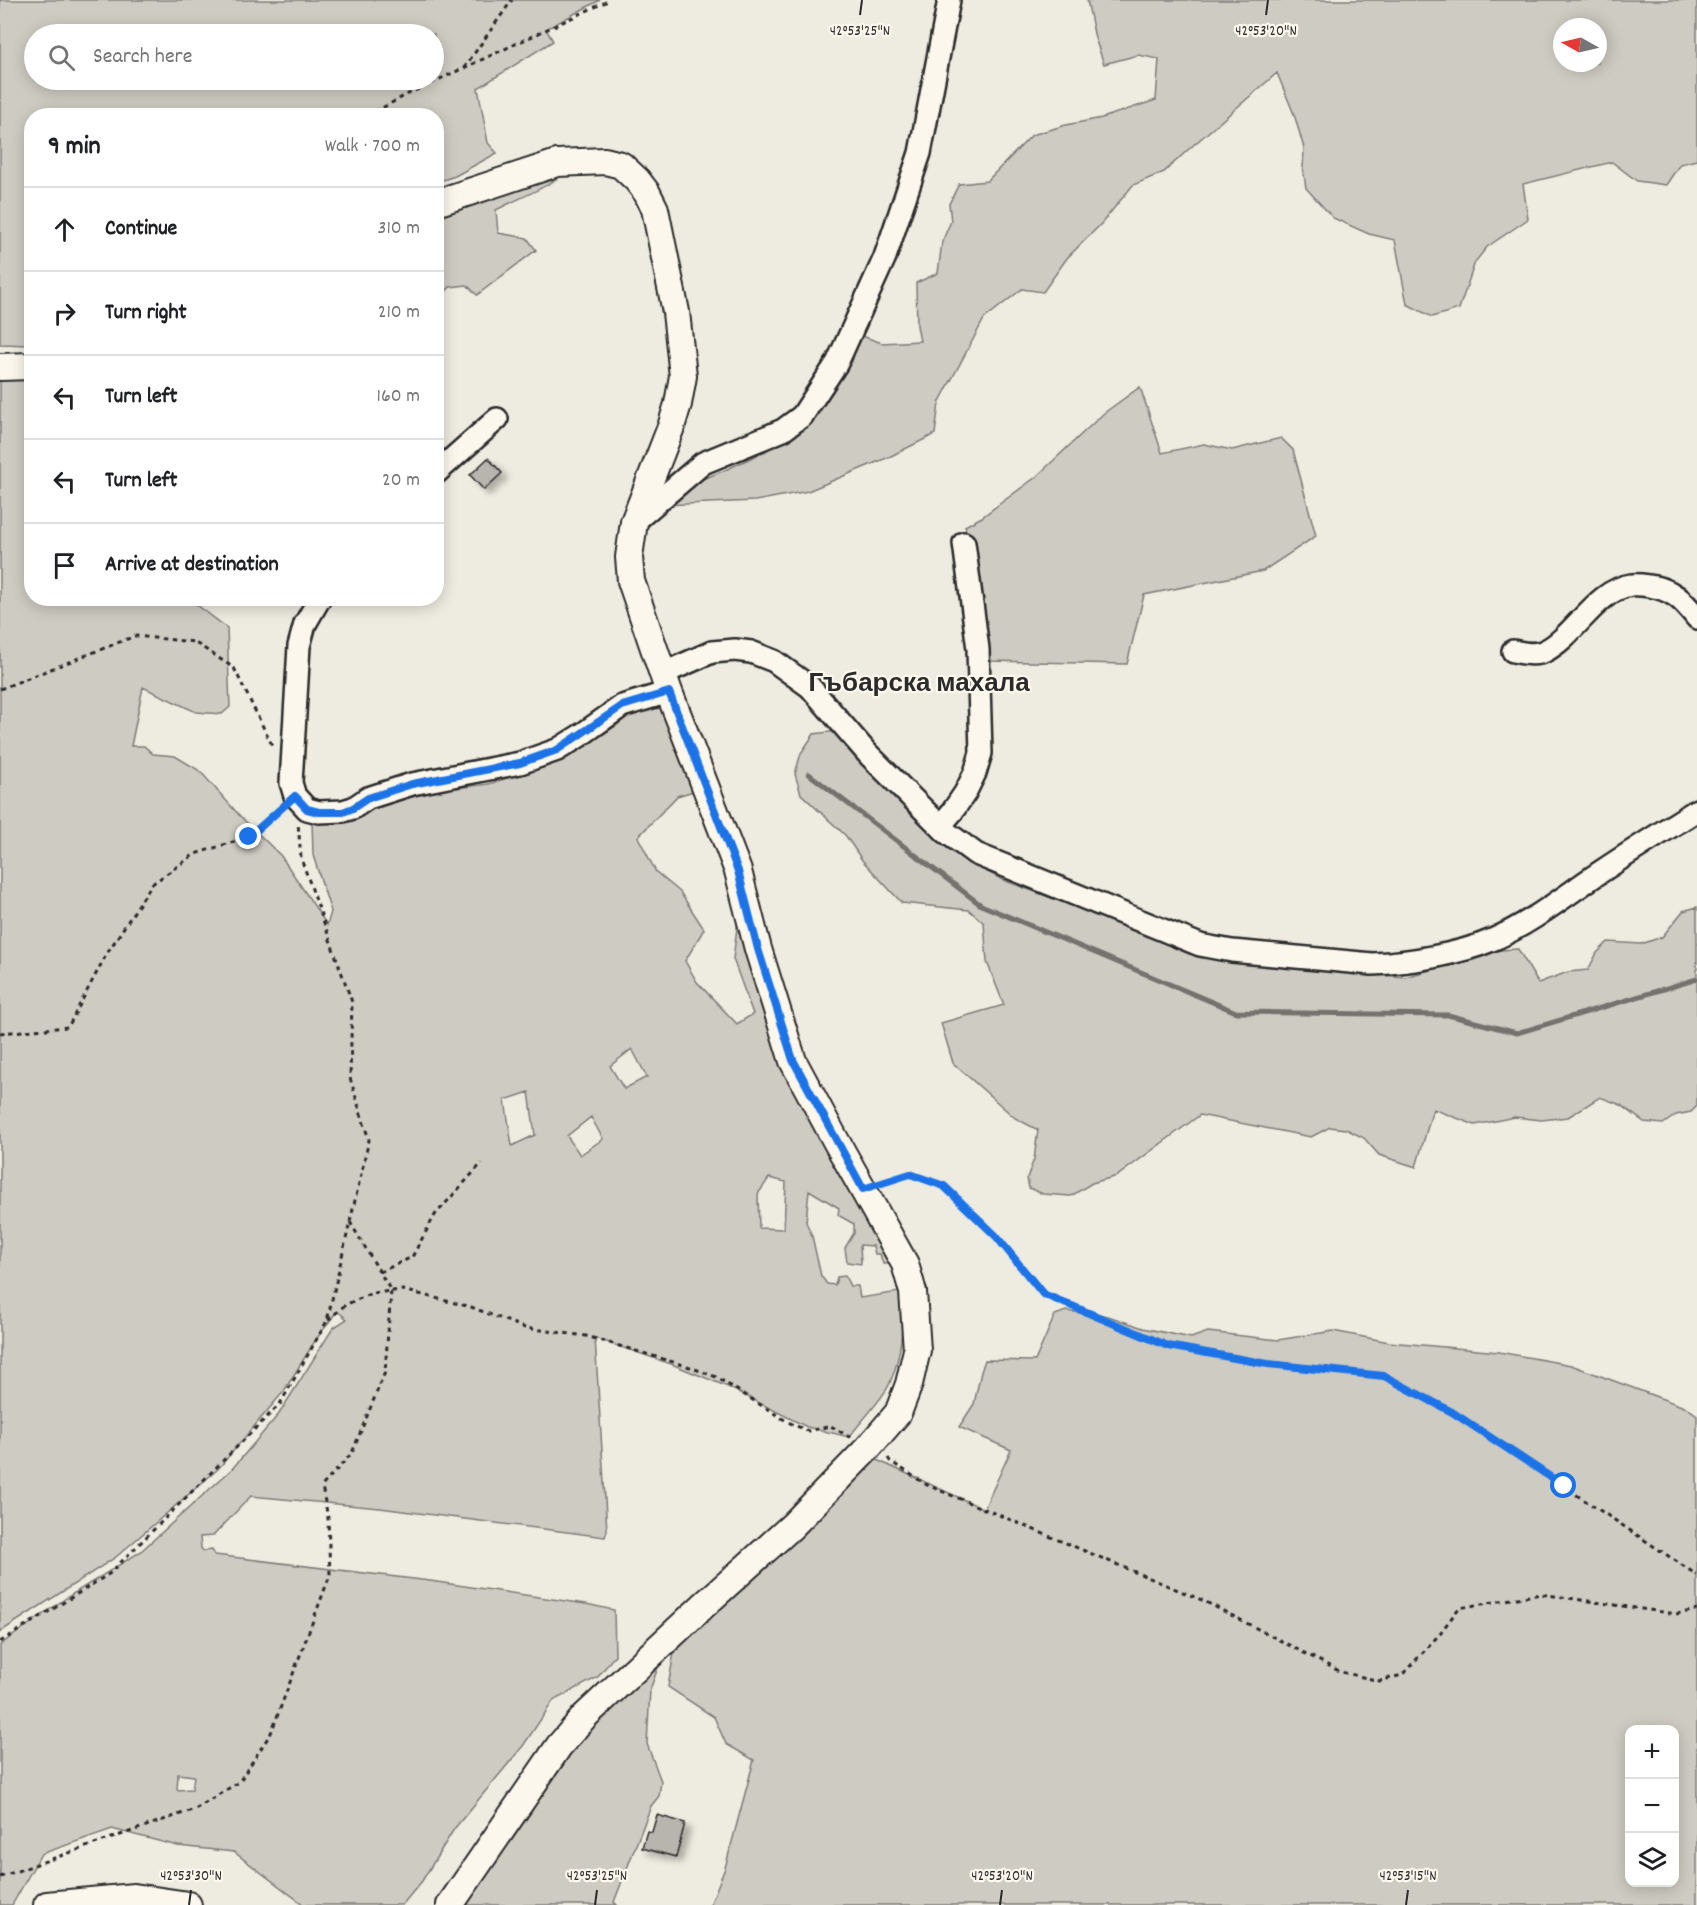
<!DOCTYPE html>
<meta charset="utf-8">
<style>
:root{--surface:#fff;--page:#f2f2f2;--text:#202124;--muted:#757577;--line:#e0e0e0}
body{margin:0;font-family:Dekko,sans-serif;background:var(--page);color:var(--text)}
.controls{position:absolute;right:18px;bottom:18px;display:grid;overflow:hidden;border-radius:12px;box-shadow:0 3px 15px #0003}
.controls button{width:54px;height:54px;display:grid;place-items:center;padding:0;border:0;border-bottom:2px solid var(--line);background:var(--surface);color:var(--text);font:30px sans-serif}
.compass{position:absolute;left:1553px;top:18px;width:54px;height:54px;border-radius:50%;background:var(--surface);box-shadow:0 3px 15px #0003;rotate:278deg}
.stop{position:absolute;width:18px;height:18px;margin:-14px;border:4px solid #1a73e8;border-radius:50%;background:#fff}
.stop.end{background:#1a73e8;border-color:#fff;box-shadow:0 2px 6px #0008}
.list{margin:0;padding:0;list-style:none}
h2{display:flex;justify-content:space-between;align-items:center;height:78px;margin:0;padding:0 24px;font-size:26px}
h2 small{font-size:20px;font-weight:400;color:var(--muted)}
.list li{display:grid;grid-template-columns:39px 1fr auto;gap:18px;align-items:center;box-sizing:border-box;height:84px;padding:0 24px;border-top:2px solid var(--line)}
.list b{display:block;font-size:22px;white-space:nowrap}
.list em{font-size:20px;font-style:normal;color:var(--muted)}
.icon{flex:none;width:33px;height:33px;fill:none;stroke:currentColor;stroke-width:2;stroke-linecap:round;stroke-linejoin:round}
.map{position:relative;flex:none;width:1697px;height:1905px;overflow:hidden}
.search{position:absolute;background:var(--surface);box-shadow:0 3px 15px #0003;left:24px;top:24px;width:420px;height:66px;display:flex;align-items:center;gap:15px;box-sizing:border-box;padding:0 21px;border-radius:33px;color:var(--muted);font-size:22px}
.panel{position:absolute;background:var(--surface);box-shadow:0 3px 15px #0003;left:24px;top:108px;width:420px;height:498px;border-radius:24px}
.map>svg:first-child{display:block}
.green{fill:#cecbc2;stroke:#7c7b76;stroke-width:1.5;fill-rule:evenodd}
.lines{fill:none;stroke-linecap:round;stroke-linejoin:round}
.stream{stroke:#74726e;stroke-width:5}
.building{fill:#b8b5ae;stroke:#2b2b2b;stroke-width:1.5;filter:url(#shadow)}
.minor-casing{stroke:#2b2b2b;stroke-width:26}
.tertiary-casing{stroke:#2b2b2b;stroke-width:30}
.path{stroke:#2b2b2b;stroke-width:3;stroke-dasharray:4.5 4.5;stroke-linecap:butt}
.minor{stroke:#fbf7ec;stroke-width:21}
.tertiary{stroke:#fbf7ec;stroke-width:26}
.route{stroke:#1a73e8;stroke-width:8}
.ticks{fill:none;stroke:#2b2b2b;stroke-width:2}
.labels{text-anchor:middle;stroke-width:4.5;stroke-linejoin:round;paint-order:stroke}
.neighbourhood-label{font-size:26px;font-weight:bold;fill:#2b2b2b;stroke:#fbf7ec}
.ticks-label{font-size:15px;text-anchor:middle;fill:#2b2b2b;stroke:#fbf7ec;stroke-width:4.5;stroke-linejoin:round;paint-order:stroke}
</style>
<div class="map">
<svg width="1697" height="1905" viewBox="0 0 1697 1905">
<defs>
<filter id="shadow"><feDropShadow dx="5.5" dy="5.5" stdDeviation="3" flood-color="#0004"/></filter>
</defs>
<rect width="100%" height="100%" fill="#eeebe0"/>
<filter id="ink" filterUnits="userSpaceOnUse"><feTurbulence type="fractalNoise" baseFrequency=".0167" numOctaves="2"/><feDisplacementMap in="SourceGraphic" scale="12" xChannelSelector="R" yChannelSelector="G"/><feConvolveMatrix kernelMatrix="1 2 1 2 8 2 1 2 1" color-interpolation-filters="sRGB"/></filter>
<g filter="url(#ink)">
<path class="green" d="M0 0H600L546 29 553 41 478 88 488 143 497 153 455 176 437 182 436 116H32L31 345 0 344ZM34 34H434V80H34Z
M1087 0H1697V160L1680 164 1666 185 1637 181 1612 162 1523 184 1528 219 1487 247 1475 262 1459 309 1432 317 1407 304 1395 240 1369 234 1333 218 1306 188 1303 168 1304 148 1294 114 1277 73 1190 148 1164 172 1133 185 1101 224 1067 258 1043 292 1022 289 984 319 939 403 935 434 889 457 808 491 755 501 664 505 685 486 723 471 766 451 799 420 852 362 859 335 882 343 920 341 917 326 916 283 938 273 942 242 951 221 949 204 959 184 987 181 1032 135 1066 125 1102 118 1156 100 1159 59 1138 55 1104 64 1095 38ZM1562 27H1598V63H1562Z
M563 175C542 190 519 198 496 210L498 233 527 238 536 250 477 295 467 285 450 287 437 301V205L530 176Z
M0 371 31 375 32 598 189 599 227 628 230 707 222 714 196 712 143 687 131 746H144L153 754 175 756 200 771 239 815 281 856 327 925 331 912 313 855 312 820 357 811 439 790 489 784 516 775 577 751 616 726 652 696 663 692 697 790 677 796 638 837 656 872 680 892 704 929 685 961 697 982 737 1024 753 1014 733 959 739 912 895 1264H883L880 1254H875L873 1246 860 1245 861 1264 847 1262 845 1248 854 1233V1224L838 1215 839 1208 809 1190 806 1222 812 1236 821 1276 827 1284 835 1285 837 1277 845 1276 850 1286H858L860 1298 899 1292C905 1322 902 1356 889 1385 883 1398 859 1424 849 1437L807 1427 728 1387 674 1365 595 1338 607 1531 605 1537 380 1508 251 1496 213 1536 200 1537 201 1548 203 1551 212 1550 215 1555 430 1581 586 1604 614 1610 615 1655 598 1677 553 1701 523 1746 454 1829 422 1881 402 1905H304L234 1852 178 1846 112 1829 41 1854 12 1905H0V1645L66 1598 140 1552 232 1469 279 1414 333 1328 347 1319 337 1311 315 1341 284 1391 218 1469 116 1557 0 1632ZM632 1049 647 1077 624 1089 610 1066ZM529 1092 535 1135 512 1146 505 1100ZM591 1117 603 1139 580 1155 567 1136ZM769 1178 786 1182 784 1229 759 1228 758 1194ZM178 1774 194 1776 192 1789 177 1790Z
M1140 387 1162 453 1204 444 1232 450 1281 438 1293 450 1316 536 1263 571 1144 595 1127 664 988 661 982 597 965 526 982 517 1036 477 1104 413Z
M837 731 976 866 1003 880 1129 927 1189 954 1244 964 1405 977 1442 967 1481 951 1518 949 1538 983 1568 972 1588 970 1597 953 1608 942 1641 944 1662 937 1683 911 1697 907V1106L1691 1112 1676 1115 1663 1124 1644 1122 1621 1105 1600 1097 1568 1117 1541 1120 1515 1117 1475 1125 1433 1109 1416 1167 1379 1155 1364 1138 1346 1129 1330 1127 1311 1137 1200 1115 1117 1176 1092 1183 1071 1196 1043 1194 1029 1188 1027 1178 1034 1159 1038 1130 1015 1118 953 1063 941 1023 1004 1005 987 962 984 923 969 910 902 903 862 860 846 836 801 794 795 774 801 753 814 734Z
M1066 1311 1108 1316 1143 1328 1191 1338 1208 1332 1278 1340 1333 1331 1389 1342 1499 1352 1571 1365 1687 1408 1697 1415V1905H710L725 1868 754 1760 726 1744 714 1717 668 1687 678 1630 866 1455 984 1509 1011 1450 959 1427 974 1404 981 1372 985 1360 1035 1361 1055 1315ZM1630 1730H1674V1882H1630Z
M668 1639 650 1690 647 1744 661 1781 659 1796 651 1806 614 1902 617 1905H457L526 1797Z"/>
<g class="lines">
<path class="stream" d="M809 774 981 905 1236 1012 1448 1015 1517 1033 1697 979"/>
</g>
<path class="building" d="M488 458 502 473 484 490 470 475Z
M657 1815 685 1823 676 1857 642 1848 647 1831 652 1832Z"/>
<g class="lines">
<defs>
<path id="minor" d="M436 473 497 419
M634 522 703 463 783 430 802 416 837 363 885 257 920 153 949 0
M320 598 305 624 299 646 291 783 295 796 307 809 319 812 343 811 353 808 368 798 412 784 520 763 557 750 581 735 622 706 669 692
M1513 651C1524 653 1535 656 1545 651 1575 636 1596 590 1631 585 1637 584 1643 585 1649 586 1672 589 1683 600 1697 618
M664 673 712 652 735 650 751 652 774 661 810 687 868 754 946 832 976 854 1200 945 1232 951 1372 964C1407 963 1460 954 1492 940 1529 924 1561 899 1593 877 1627 854 1662 832 1697 810
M940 826 952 812 965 793 975 773 981 753 978 649 964 543"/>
<path id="tertiary" d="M436 203 557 163 605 161 621 165 637 180 647 193 655 209 676 312 683 376 678 404 671 427 634 522 629 557 631 581 669 692 738 871 758 949 793 1061 836 1141 905 1264 913 1292 917 1350 909 1384 898 1413 867 1449 792 1526 704 1605 585 1716 559 1746 450 1905
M0 367 32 366
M47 1905 134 1897 188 1905"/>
</defs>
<use href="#minor" class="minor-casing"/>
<use href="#tertiary" class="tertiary-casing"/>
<path class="path" d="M464 68 512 0
M367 116 410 93 610 0
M0 689 135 636 194 642 234 668 273 747
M0 1033 68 1027 106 955 152 884 195 854 249 837 282 807
M882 1183 910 1174 944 1186 996 1236 1043 1294 1168 1346 1268 1364 1384 1376 1452 1412 1697 1575
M380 1272 412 1257 435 1215 482 1163
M328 1320 345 1305 372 1293 403 1290 471 1307 525 1328 586 1336 690 1367 716 1377 788 1422 808 1431 831 1426 851 1438
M888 1458 890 1461 927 1485 1202 1600 1341 1672 1380 1681 1402 1675 1437 1637 1459 1608 1541 1594 1676 1614 1697 1610
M0 1642 109 1574 280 1404 327 1321 369 1140 350 1078 352 1002 301 858 298 823
M0 1877 195 1809 239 1782 271 1733 330 1575 328 1518 322 1486 352 1453 385 1372 391 1291 350 1222"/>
<use href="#minor" class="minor"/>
<use href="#tertiary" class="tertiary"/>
</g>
</g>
<g class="lines" filter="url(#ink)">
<path class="route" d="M249 837 295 796 307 809 319 812H343L353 808 368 798 412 784 520 763 557 750 622 706 669 692 738 871 758 949 793 1060 863 1189 910 1174 944 1186 996 1236 1043 1294 1168 1346 1268 1364 1384 1376 1452 1412 1564 1486"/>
</g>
<path class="ticks" d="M860 15 862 0M1266 15 1268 0M189 1905 191 1890M595 1905 597 1890M1000 1905 1002 1890M1406 1905 1408 1890"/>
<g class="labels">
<g class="neighbourhood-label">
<text x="919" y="691">Гъбарска махала</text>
</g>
</g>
<g class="ticks-label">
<text x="860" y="35">42°53'25"N</text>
<text x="1266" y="35">42°53'20"N</text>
<text x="191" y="1880">42°53'30"N</text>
<text x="597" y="1880">42°53'25"N</text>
<text x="1002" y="1880">42°53'20"N</text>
<text x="1408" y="1880">42°53'15"N</text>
</g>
</svg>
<div class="controls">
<button>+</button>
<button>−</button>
<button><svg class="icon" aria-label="layers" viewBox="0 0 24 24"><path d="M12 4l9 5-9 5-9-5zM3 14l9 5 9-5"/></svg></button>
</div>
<svg class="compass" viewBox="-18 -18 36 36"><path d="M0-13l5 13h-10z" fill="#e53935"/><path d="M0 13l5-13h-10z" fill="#757577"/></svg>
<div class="stop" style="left:1564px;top:1486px"></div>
<div class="stop end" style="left:249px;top:837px"></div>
<div class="search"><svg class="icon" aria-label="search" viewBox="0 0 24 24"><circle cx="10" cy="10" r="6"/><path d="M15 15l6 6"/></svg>Search here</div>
<section class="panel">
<h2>9 min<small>Walk · 700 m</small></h2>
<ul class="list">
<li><svg class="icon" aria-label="ahead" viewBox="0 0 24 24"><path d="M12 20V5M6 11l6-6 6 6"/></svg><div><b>Continue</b></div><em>310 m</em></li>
<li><svg class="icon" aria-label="right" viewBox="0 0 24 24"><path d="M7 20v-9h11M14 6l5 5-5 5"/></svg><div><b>Turn right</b></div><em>210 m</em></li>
<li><svg class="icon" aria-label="left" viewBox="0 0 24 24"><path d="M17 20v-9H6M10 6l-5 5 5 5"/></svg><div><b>Turn left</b></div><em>160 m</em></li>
<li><svg class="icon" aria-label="left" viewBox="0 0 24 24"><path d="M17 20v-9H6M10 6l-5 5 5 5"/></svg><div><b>Turn left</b></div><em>20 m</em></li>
<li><svg class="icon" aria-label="arrive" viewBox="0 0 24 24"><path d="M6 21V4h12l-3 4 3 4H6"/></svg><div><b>Arrive at destination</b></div></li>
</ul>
</section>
</div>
